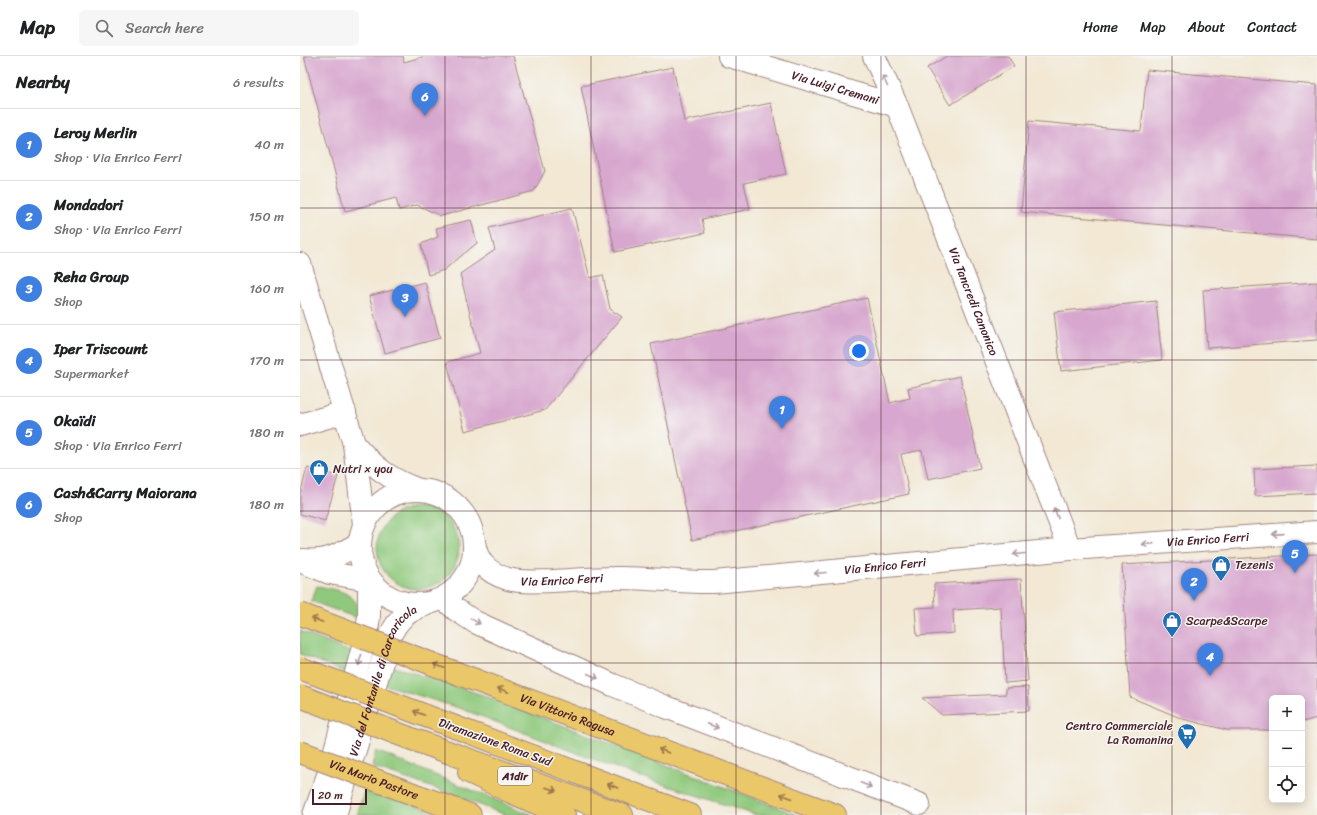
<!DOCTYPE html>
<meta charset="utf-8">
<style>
:root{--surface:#fff;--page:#f6f6f6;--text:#202124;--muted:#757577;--line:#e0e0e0;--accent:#1f6fb2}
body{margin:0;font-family:Sriracha,sans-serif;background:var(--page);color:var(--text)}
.controls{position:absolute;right:12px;bottom:12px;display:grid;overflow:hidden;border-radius:6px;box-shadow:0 2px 10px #0003}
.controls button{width:36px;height:36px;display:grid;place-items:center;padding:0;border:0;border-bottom:1px solid var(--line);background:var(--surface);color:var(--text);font:20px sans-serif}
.scale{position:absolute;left:12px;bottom:10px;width:55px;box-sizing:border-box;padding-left:4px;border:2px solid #4a1f2b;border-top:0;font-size:11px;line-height:14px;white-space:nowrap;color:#4a1f2b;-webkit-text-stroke:3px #f6f6f2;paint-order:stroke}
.you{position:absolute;left:559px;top:295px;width:14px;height:14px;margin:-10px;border:3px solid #fff;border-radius:50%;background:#1a73e8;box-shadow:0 0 0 6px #1a73e833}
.badge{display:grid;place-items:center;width:26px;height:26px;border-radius:50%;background:var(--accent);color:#fff;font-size:13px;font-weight:700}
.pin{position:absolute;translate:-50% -33px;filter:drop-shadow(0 1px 2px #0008)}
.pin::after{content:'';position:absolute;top:21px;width:14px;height:12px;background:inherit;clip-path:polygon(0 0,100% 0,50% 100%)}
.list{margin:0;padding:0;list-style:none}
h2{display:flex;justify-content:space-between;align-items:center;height:52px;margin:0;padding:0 16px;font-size:17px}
h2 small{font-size:13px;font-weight:400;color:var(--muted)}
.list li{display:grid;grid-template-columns:26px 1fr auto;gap:12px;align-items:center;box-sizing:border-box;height:72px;padding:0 16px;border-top:1px solid var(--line)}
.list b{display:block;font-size:15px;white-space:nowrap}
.list p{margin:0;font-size:13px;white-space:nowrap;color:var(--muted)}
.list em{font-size:13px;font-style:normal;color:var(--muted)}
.icon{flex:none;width:22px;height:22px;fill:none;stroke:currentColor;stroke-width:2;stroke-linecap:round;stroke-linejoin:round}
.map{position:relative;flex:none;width:1017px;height:759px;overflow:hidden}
header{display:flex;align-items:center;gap:24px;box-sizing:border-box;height:56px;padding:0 20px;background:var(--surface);border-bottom:1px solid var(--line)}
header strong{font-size:19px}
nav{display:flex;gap:22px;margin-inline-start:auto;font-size:14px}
.search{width:280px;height:36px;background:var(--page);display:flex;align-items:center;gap:10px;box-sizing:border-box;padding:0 14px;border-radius:6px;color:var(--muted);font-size:15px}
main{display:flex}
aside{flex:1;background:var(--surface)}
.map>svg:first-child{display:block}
.green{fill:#8fc97d;stroke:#6c7454}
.building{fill:#d8a7cf}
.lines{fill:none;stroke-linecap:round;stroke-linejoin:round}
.minor-casing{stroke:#9e8480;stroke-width:24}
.highway-casing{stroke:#9e8480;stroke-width:24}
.minor{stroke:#fff;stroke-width:22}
.highway{stroke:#eac769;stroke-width:22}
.highway-bridge-casing{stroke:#9e8480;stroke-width:24;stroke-linecap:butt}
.highway-bridge{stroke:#eac769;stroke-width:22}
.oneway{stroke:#ae9aa0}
.oneway2{stroke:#9a734a}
.grid{fill:none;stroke:#4a1f2b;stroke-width:1;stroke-opacity:0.55}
.labels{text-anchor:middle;stroke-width:3;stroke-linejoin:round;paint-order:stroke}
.shield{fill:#f6f6f2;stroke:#7e6067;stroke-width:1}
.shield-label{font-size:11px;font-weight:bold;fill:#4a1f2b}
.street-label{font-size:12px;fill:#4a1f2b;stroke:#f6f6f2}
.poi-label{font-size:12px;fill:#4a1f2b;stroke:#f6f6f2;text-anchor:start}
</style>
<header>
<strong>Map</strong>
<div class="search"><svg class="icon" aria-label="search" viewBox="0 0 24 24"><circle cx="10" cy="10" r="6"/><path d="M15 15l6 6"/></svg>Search here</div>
<nav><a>Home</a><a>Map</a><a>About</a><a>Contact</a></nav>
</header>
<main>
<aside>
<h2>Nearby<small>6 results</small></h2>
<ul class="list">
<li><span class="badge" style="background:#3f7fe0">1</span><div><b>Leroy Merlin</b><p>Shop · Via Enrico Ferri</p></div><em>40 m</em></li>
<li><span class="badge" style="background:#3f7fe0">2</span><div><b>Mondadori</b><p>Shop · Via Enrico Ferri</p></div><em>150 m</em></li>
<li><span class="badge" style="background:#3f7fe0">3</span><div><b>Reha Group</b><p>Shop</p></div><em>160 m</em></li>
<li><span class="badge" style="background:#3f7fe0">4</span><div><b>Iper Triscount</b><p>Supermarket</p></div><em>170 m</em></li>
<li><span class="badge" style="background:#3f7fe0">5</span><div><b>Okaïdi</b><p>Shop · Via Enrico Ferri</p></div><em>180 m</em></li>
<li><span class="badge" style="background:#3f7fe0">6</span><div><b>Cash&amp;Carry Maiorana</b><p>Shop</p></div><em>180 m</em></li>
</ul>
</aside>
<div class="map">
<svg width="1017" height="759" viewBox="0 0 1017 759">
<rect width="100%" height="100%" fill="#f6f6f2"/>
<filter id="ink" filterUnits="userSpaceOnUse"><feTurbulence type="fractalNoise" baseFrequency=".025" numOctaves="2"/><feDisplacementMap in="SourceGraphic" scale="8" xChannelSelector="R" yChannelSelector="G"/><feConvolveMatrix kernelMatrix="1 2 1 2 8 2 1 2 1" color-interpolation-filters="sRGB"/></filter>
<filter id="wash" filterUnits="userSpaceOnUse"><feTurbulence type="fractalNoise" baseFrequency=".012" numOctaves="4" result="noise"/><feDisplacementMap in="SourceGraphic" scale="16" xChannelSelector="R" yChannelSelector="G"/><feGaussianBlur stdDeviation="0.9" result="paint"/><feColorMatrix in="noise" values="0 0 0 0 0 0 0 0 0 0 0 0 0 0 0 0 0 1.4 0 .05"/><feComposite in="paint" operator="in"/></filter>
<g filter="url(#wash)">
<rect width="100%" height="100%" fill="#f2e8d4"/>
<path class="green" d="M77 492a41 41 0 1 1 82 0a41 41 0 1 1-82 0Z
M17 530C38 534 60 536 60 563L11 545Z
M0 575 57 599 183 639 498 759H456L332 718 162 653 47 617 0 598Z
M76 695 233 759H206L154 739 72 711Z
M66 729 139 759H57Z"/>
<g id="blocks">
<path class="building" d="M4 0H103L104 6 126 0H213L245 115 234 135 141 160 117 149 99 154 96 142 45 155Z
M647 0H708L714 10 650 49 627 12Z
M373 11 384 65 471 47 486 118 444 127 450 153 402 163 405 177 315 196 281 30Z
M847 14 1017 29V183L721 156 729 65 841 75Z
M272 152 290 222 303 219 310 253 322 261 245 354 165 375 147 306 180 297 160 218 195 194 189 172Z
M171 164 177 187 144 214 128 219 121 188 138 181 136 172Z
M125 226 140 282 85 297 69 240Z
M1017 226V284L907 292 903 234Z
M567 242 590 347 610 342 608 332 660 320 680 412 628 423 622 394 601 398 609 438 392 484 351 288Z
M856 245 862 304 761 315 754 256Z
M1017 410V437L955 440 954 413Z
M7 412 38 420 25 465 0 458V439Z
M1017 498V662L1002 666V642H972V674H927L883 663 830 641 822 509Z
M721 523 728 625 705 627 701 551 653 554 654 577 617 580 615 552 635 551 634 528Z
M728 631 729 655 642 659 622 642 706 638V632Z"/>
</g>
</g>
<g filter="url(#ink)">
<use href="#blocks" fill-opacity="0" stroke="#9e8480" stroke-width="1"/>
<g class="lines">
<defs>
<g id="minor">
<path id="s1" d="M429 0 597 50"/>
<path id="s2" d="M574 0 597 50 770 493"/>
<path d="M0 208 54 388 64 468"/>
<path d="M0 369 45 356"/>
<path d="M54 388C75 412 89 423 119 434"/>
<circle cx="117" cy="491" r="57"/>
<path id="s3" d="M174 485C176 506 188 517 208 523 222 527 239 525 253 525 273 524 294 522 314 522 348 521 381 527 414 526L770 493 1017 476"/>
<path d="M3 504C27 507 40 498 60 487"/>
<path d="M0 505 30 517 69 524"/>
<path d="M143 542 155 553 175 566 313 629 366 651 619 748"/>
<path d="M14 759 29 716 66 580 69 561V524"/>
<path id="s4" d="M35 759 90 580C99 561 108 555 127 548"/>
</g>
<g id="highway">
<path id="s5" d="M175 624 535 759"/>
<path d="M155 671 390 759"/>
<path d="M109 682 322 759"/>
<path d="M169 716 211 736 264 759"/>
<path d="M124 742 170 759"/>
</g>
</defs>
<use href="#minor" class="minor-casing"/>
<use href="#highway" class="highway-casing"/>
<use href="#minor" class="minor"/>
<use href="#highway" class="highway"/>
<defs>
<g id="highway-bridge">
<path d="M0 558 175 624"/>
<path d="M0 612 155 671"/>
<path d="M0 640 109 682"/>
<path id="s6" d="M0 696 124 742"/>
</g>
</defs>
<use href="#highway-bridge" class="highway-bridge-casing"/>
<use href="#highway-bridge" class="highway-bridge"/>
</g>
<defs><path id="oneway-shaft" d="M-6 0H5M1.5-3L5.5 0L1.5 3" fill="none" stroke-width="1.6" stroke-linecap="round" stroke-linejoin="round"/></defs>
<g class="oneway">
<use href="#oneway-shaft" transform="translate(585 25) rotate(-114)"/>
<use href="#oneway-shaft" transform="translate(756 457) rotate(-111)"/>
<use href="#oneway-shaft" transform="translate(978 478) rotate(176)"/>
<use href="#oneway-shaft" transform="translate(848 488) rotate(176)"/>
<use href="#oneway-shaft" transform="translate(719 498) rotate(175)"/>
<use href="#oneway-shaft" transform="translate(520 517) rotate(175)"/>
<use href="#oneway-shaft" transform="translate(175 565) rotate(29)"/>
<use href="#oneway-shaft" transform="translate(60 604) rotate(105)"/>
<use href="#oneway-shaft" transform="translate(293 620) rotate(25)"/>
<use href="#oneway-shaft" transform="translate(413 670) rotate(21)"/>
<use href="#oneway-shaft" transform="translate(566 729) rotate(21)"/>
</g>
<g class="oneway2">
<use href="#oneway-shaft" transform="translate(17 564) rotate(-159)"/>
<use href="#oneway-shaft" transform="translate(139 610) rotate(-159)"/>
<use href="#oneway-shaft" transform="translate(203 634) rotate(-159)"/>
<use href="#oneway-shaft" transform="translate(119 657) rotate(-159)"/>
<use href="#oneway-shaft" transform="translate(364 695) rotate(-159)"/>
<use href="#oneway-shaft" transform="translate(313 730) rotate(-160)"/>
<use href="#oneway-shaft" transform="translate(251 733) rotate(20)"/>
<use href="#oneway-shaft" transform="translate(486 740) rotate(-159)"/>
</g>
</g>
<path class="grid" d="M145 0V759M291 0V759M436 0V759M581 0V759M726 0V759M872 0V759M0 152H1017M0 304H1017M0 455H1017M0 607H1017"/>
<defs>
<symbol id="shop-pin" viewBox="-11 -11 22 30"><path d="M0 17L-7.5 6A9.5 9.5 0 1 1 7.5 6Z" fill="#1f6fb2" stroke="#f6f6f2"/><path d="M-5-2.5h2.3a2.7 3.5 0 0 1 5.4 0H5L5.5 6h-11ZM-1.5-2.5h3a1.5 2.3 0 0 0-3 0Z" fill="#fff"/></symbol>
<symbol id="supermarket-pin" viewBox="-11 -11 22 30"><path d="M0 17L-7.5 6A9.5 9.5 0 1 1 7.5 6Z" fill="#1f6fb2" stroke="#f6f6f2"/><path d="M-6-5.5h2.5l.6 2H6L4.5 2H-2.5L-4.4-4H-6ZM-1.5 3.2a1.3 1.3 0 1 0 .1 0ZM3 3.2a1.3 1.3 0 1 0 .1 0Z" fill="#fff"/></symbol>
</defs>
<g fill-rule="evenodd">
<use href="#shop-pin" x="8" y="402" width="22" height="30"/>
<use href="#shop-pin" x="910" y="498" width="22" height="30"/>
<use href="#shop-pin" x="861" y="554" width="22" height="30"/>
<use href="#supermarket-pin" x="876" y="666" width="22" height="30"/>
</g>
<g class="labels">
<rect class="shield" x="198" y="711" width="34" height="18" rx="3"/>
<g class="shield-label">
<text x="215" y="724">A1dir</text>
</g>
<g class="street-label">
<text dy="4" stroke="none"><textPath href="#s1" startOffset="111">Via Luigi Cremani</textPath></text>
<text dy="4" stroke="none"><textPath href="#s2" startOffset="265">Via Tancredi Canonico</textPath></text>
<text dy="4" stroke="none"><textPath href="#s3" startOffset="757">Via Enrico Ferri</textPath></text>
<text dy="4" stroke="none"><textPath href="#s3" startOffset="433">Via Enrico Ferri</textPath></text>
<text dy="4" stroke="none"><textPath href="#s3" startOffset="109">Via Enrico Ferri</textPath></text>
<text dy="4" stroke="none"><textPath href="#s4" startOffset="144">Via del Fontanile di Carcaricola</textPath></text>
<text dy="4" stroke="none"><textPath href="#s5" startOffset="99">Via Vittorio Ragusa</textPath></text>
<text transform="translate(195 686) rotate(20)" y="4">Diramazione Roma Sud</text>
<text dy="4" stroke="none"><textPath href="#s6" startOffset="79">Via Mario Pastore</textPath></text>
</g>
<g class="poi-label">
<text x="33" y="417">Nutri × you</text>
<text x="935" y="513">Tezenis</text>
<text x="886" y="569">Scarpe&amp;Scarpe</text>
<text x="873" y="674" text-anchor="end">Centro Commerciale<tspan x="873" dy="14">La Romanina</tspan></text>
</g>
</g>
</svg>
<div class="controls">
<button>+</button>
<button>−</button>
<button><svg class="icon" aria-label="locate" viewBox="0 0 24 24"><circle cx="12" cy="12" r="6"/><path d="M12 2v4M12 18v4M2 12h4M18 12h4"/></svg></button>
</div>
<div class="scale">20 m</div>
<div class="you"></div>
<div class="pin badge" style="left:482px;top:373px;background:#3f7fe0">1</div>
<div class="pin badge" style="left:894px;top:545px;background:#3f7fe0">2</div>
<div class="pin badge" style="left:105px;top:261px;background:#3f7fe0">3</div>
<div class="pin badge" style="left:910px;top:620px;background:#3f7fe0">4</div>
<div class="pin badge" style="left:995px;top:517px;background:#3f7fe0">5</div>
<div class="pin badge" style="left:125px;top:60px;background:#3f7fe0">6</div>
</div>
</main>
